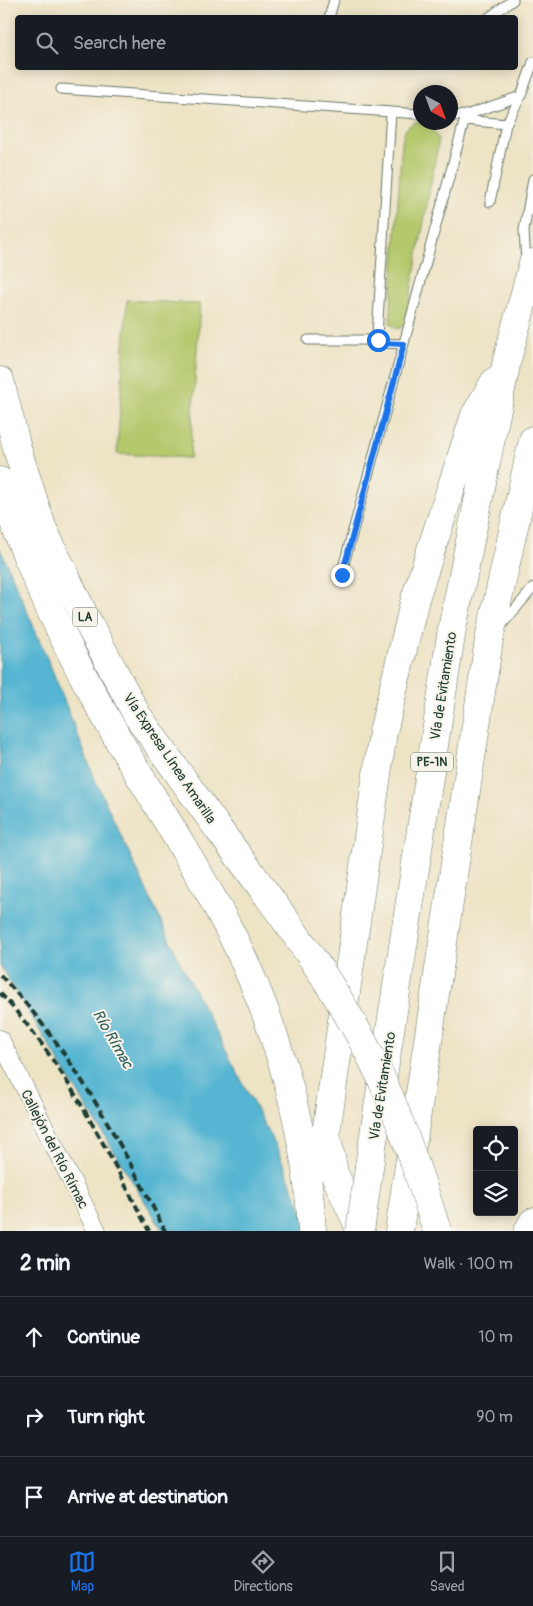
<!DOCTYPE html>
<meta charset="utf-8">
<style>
:root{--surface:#171b24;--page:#242831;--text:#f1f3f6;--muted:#9ea1a6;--line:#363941;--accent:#1a73e8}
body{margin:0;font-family:Pangolin,sans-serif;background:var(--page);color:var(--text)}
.controls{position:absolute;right:15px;bottom:15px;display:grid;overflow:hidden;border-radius:5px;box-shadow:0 2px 12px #0003}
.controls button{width:45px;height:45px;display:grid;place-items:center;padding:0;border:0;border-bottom:1px solid var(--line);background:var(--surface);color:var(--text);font:25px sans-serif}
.compass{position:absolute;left:413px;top:85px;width:45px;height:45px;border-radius:50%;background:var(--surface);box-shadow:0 2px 12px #0003;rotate:139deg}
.stop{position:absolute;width:15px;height:15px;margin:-11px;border:4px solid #1a73e8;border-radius:50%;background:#fff}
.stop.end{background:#1a73e8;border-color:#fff;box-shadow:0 1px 5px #0008}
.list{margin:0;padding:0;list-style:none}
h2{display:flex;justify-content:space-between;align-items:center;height:65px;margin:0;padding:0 20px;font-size:21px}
h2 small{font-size:16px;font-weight:400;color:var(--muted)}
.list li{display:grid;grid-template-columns:32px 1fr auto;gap:15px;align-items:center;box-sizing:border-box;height:80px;padding:0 20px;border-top:1px solid var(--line)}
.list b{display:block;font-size:19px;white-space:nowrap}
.list em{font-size:16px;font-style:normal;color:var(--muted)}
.icon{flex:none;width:28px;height:28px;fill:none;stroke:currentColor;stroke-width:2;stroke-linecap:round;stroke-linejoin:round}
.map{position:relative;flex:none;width:533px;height:1231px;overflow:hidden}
.search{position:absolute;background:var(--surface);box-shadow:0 2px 12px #0003;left:15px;right:15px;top:15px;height:55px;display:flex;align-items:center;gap:12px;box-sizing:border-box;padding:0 18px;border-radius:5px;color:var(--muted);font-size:19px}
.sheet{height:305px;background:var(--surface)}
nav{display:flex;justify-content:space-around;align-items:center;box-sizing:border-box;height:70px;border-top:1px solid var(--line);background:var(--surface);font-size:14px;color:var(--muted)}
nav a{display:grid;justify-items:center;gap:2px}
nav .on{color:var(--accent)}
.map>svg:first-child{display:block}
.green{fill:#b4c86c;stroke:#6a8250}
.water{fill:#54b5d2;stroke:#3a7983}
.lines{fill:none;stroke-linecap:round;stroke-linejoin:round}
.service-casing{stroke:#677767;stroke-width:11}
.minor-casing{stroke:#677767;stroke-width:19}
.primary-casing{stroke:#677767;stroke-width:29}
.motorway-casing{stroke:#677767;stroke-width:29}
.service{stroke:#fff;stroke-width:9}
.minor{stroke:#fff;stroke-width:18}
.primary{stroke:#fff;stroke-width:28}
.motorway{stroke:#fff;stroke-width:28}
.rail{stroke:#1f3d34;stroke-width:4;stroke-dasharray:8 4;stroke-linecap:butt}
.motorway-bridge-casing{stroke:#677767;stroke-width:29;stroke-linecap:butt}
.motorway-bridge{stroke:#fff;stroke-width:28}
.route{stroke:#1a73e8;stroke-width:6}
.labels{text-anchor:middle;stroke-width:4;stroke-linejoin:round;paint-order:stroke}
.shield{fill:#f7f3e8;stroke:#60746a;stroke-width:1}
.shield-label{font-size:12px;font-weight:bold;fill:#1f3d34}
.street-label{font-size:14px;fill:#1f3d34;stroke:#f7f3e8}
.water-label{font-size:15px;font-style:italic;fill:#2c5b5c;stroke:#f7f3e8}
</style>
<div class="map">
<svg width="533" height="1231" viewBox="0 0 533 1231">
<rect width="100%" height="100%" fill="#f7f3e8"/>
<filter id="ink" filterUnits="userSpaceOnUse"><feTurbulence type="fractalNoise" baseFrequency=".02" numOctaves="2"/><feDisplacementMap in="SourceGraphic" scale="10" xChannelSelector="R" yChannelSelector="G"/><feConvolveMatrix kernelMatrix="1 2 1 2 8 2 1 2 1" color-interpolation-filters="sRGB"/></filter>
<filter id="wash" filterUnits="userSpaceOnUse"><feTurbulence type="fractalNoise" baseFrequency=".0096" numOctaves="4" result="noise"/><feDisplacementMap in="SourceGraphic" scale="20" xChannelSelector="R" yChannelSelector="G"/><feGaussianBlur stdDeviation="1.12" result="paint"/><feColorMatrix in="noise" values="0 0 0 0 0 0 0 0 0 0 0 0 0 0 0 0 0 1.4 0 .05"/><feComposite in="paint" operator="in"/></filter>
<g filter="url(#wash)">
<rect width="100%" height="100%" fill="#ede3c5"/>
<path class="green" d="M417 122 429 125 439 139 405 325 398 329 390 324 401 154C403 140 401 126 417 122Z
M127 300 200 304 190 458 117 454Z"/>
<path class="water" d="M0 548 53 672 96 782 181 964 275 1145 311 1231H163L0 966Z"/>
</g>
<g filter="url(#ink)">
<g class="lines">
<defs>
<path id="service" d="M329 18 334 0
M488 18 513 0
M61 89 420 114
M391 112 377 336 381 343 404 344
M450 116 466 115
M465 120 506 124 490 202
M506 124 521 96 533 62
M526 263 524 230 533 179
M308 340H378
M341 575 466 115 521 96
M501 626 533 588"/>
<path id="minor" d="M0 1039 97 1231"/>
<path id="primary" d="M528 1231 533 1222"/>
<path id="motorway" d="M0 381 18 452 42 527 85 617 137 715 219 830
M0 481C27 569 69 653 114 732 156 806 205 877 241 954 281 1041 307 1134 312 1231
M369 1167 452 629 507 360 533 263
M361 1231 334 1173 326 1133 383 732 415 599 475 415 495 381
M399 1231 489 640 533 440"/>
</defs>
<use href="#service" class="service-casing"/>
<use href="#minor" class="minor-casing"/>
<use href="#primary" class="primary-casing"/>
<use href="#motorway" class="motorway-casing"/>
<use href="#service" class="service"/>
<use href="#minor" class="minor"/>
<use href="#primary" class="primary"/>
<use href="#motorway" class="motorway"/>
<path class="rail" d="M0 975C69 1046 121 1143 165 1231
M0 993C64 1062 106 1148 149 1231"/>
<defs>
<path id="motorway-bridge" d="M219 830C282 915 349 1000 390 1098 408 1142 423 1186 437 1231
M360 1231 369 1167"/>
</defs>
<use href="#motorway-bridge" class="motorway-bridge-casing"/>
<use href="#motorway-bridge" class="motorway-bridge"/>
</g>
</g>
<g class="lines" filter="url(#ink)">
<path class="route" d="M342 575 404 344 381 343 378 340"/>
</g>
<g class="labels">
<g class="shield">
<rect x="72.5" y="607.5" width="25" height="19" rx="4"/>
<rect x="411" y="752.5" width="42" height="19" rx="4"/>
</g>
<g class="shield-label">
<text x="85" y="621">LA</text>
<text x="432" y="766">PE-1N</text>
</g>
<g class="street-label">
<text transform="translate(443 686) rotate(-81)" y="5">Vía de Evitamiento</text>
<text transform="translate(170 758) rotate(56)" y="5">Vía Expresa Línea Amarilla</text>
<text transform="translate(382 1086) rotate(-81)" y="5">Vía de Evitamiento</text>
<text transform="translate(55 1149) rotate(63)" y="5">Callejón del Río Rímac</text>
</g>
<g class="water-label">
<text transform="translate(113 1039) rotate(60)" y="5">Río Rímac</text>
</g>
</g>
</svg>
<div class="controls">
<button><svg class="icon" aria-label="locate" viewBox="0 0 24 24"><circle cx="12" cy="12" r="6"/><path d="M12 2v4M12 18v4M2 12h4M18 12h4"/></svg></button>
<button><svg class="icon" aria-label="layers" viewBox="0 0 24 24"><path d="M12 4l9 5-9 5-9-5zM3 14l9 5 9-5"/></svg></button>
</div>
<svg class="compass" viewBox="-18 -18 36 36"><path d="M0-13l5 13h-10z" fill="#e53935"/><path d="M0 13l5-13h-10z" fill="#9ea1a6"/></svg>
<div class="stop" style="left:378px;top:340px"></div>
<div class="stop end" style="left:342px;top:575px"></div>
<div class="search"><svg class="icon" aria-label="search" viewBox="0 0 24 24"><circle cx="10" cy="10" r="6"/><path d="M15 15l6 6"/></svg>Search here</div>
</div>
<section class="sheet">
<h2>2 min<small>Walk · 100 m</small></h2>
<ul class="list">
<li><svg class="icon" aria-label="ahead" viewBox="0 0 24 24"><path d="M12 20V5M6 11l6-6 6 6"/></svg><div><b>Continue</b></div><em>10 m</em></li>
<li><svg class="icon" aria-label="right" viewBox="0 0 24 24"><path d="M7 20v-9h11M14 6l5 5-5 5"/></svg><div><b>Turn right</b></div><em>90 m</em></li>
<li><svg class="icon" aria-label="arrive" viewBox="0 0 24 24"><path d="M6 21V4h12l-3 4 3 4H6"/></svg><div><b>Arrive at destination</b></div></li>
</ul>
</section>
<nav>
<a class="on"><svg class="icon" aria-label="map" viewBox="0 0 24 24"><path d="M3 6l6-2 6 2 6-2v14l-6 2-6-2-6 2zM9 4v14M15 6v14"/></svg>Map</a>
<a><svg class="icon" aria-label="directions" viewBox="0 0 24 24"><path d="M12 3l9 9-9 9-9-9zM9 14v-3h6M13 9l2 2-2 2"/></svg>Directions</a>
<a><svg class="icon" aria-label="saved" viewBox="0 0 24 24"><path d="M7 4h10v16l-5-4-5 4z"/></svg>Saved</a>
</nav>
